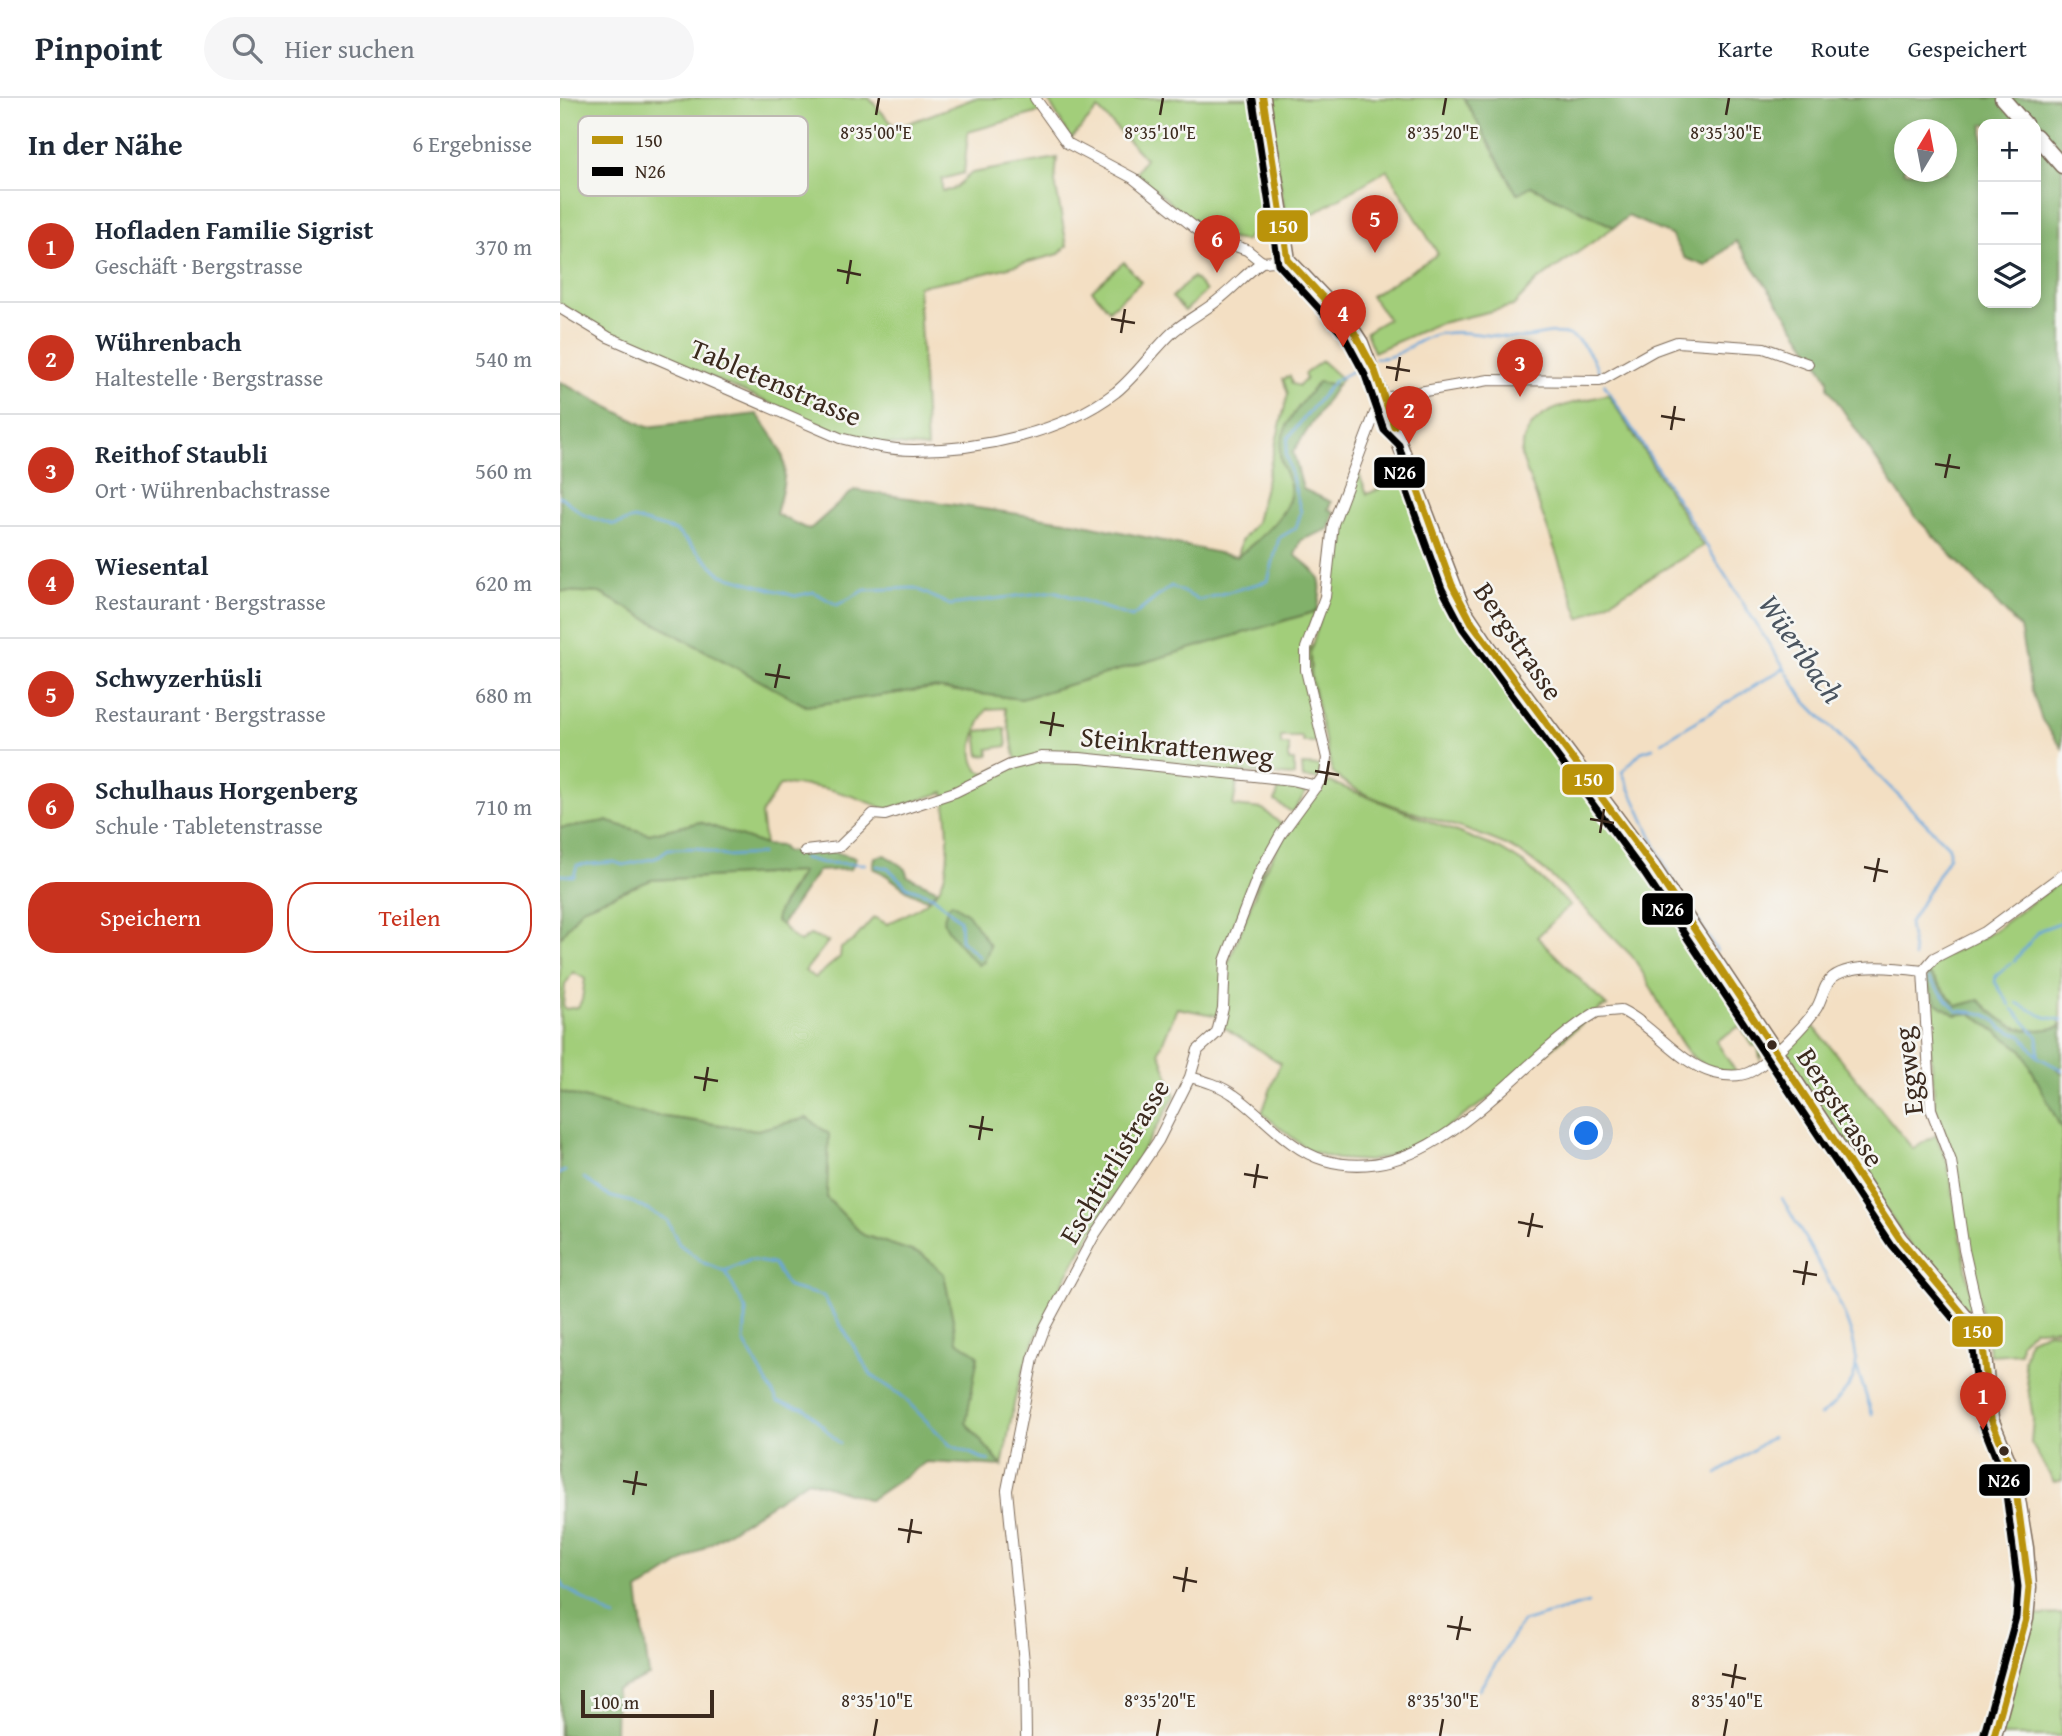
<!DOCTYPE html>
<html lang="de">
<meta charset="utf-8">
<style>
:root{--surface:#fff;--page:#f6f6f7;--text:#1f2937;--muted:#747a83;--line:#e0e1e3;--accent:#c8321e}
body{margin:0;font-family:"Gentium Book Plus",serif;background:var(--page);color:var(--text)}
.controls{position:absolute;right:21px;top:21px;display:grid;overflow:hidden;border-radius:14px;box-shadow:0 4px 10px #0003}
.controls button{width:63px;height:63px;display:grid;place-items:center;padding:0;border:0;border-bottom:2px solid var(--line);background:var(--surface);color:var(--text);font:35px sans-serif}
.compass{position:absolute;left:1334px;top:21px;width:63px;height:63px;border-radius:50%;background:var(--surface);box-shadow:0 4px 10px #0003;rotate:10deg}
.scale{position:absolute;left:21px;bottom:18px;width:133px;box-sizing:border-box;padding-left:7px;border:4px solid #3b2a1e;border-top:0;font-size:19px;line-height:24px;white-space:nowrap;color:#3b2a1e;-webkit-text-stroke:5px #f6f6f2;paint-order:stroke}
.you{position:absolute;left:1027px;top:1036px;width:24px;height:24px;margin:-18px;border:5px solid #fff;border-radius:50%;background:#1a73e8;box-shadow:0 0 0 10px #1a73e833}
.badge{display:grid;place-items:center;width:46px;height:46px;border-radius:50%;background:var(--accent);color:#fff;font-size:23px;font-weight:700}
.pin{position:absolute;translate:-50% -58px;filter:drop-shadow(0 2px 4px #0008)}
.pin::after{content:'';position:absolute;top:37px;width:24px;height:21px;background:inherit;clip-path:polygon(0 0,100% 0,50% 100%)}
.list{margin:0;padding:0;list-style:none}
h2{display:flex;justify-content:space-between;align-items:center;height:91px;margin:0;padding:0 28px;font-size:30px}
h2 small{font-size:23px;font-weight:400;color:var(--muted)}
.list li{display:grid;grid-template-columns:46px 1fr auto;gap:21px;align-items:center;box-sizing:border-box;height:112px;padding:0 28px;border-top:2px solid var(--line)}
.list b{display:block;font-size:26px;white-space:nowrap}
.list p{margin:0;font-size:23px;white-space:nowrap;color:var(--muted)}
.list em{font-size:23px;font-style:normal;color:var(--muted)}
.actions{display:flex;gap:14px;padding:21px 28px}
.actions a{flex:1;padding:16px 0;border:2px solid var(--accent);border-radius:28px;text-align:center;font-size:24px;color:var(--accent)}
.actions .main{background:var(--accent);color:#fff}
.icon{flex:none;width:38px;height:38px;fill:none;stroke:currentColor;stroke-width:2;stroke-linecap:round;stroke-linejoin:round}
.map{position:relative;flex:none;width:1502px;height:1638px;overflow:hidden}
header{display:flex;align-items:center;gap:42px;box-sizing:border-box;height:98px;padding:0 35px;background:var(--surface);border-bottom:2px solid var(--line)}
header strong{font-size:33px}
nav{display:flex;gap:38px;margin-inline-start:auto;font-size:24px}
.search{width:490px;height:63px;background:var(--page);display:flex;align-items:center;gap:18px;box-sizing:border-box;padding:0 24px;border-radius:38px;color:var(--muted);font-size:26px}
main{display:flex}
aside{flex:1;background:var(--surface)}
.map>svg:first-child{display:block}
.green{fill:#a2ce7a;stroke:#6e7c4c;stroke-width:2;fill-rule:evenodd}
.forest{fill:#81b16a;stroke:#5e6e44;stroke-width:2;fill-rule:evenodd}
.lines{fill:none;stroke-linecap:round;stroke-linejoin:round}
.stream{stroke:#68a6da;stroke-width:2.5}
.street-casing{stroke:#7b6958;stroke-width:12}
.secondary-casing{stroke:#7b6958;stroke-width:17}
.street{stroke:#fff;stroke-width:10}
.secondary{stroke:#fff;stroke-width:14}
.bus-1-casing{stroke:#f6f6f2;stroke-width:12}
.bus-2-casing{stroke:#f6f6f2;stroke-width:12}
.bus-1{stroke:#ba930a;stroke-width:7}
.bus-2{stroke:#000;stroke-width:7}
.ticks{fill:none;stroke:#3b2a1e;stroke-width:2.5}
.bus-dot{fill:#3b2a1e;stroke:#f6f6f2;stroke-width:2.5}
.labels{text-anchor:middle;stroke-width:5;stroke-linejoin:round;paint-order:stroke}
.street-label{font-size:28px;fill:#3b2a1e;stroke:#f6f6f2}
.water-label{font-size:30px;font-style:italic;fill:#4b5560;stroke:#f6f6f2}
.key{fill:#f6f6f2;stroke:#beb9b2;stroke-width:2}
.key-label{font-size:19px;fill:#3b2a1e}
.ticks-label{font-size:18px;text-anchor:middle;fill:#3b2a1e;stroke:#f6f6f2;stroke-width:5;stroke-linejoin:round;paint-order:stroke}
.line-badge{stroke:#f6f6f2;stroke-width:2.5}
.badge-label{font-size:19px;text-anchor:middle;font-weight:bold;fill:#fff}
</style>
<header>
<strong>Pinpoint</strong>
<div class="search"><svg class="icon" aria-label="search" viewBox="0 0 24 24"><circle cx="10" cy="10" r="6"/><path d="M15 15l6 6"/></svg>Hier suchen</div>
<nav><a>Karte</a><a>Route</a><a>Gespeichert</a></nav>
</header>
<main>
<aside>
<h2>In der Nähe<small>6 Ergebnisse</small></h2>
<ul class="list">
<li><span class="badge">1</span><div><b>Hofladen Familie Sigrist</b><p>Geschäft · Bergstrasse</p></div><em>370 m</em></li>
<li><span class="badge">2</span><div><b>Wührenbach</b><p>Haltestelle · Bergstrasse</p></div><em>540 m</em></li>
<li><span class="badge">3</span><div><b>Reithof Staubli</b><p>Ort · Wührenbachstrasse</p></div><em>560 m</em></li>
<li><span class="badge">4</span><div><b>Wiesental</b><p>Restaurant · Bergstrasse</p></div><em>620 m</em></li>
<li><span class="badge">5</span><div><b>Schwyzerhüsli</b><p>Restaurant · Bergstrasse</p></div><em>680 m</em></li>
<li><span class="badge">6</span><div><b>Schulhaus Horgenberg</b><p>Schule · Tabletenstrasse</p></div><em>710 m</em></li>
</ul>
<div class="actions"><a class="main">Speichern</a><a>Teilen</a></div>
</aside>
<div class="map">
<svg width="1502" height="1638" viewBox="0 0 1502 1638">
<rect width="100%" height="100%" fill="#f6f6f2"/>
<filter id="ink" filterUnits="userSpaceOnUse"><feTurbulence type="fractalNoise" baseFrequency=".0143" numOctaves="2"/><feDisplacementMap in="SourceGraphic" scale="14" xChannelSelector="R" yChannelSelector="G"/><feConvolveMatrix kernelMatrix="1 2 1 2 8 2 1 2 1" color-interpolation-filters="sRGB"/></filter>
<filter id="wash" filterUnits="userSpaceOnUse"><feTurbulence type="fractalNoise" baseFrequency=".00686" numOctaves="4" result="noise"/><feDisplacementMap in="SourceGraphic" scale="28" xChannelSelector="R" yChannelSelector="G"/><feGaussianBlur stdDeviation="1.57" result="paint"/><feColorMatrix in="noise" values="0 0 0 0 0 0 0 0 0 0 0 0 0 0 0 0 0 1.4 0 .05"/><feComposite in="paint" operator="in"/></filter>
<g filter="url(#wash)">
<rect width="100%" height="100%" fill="#f3dfc3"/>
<path class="green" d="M0 0H309L336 30 415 0H473L480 14 408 34 404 75 382 81V93L392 92 412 75 497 60 495 84 507 148 499 156 418 177 358 188 367 350 298 343 50 236 0 206Z
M487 0H698L716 116 711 115 685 143 648 137 576 75 585 60 538 11 511 41Z
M707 0H904L957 96 971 88 1054 129 977 183 953 208 877 226 814 254 806 234 828 221 811 198 878 156 827 72 746 120 725 117Z
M564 164 581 184 549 212 532 192Z
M633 179 646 193 625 213 612 199Z
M762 263 782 281 777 287 758 284C748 301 723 334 720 351 718 364 727 375 730 387 736 412 694 445 677 459L681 443 696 424 728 296 723 281 730 278 732 286 739 288 746 281 744 276Z
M1048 296 1143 448 1020 521 961 357C965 308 1009 308 1048 296Z
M797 371 807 396 848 380 895 503 1075 752 1206 948 1200 961 1198 948H1193L1180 928 1156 943 1176 974C1161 973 1147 971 1135 961 1115 945 1091 882 1071 857 1037 825 991 770 950 749 905 726 803 707 772 674L750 574V555L767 496 772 439Z
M0 493 40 495 246 608 373 590 461 601 757 513 748 533 757 644H743L742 639H721V647H729V663H734V678L679 674 673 708 703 711 722 727 668 849 659 918 617 910 599 953 615 998C565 1086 503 1168 466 1264 453 1296 450 1334 442 1368L406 1325 418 1257 397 1243 384 1176 363 1157 303 1137 267 1100 247 1020 197 1032 84 1016 0 994V840L21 810 91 782 242 774C224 802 204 821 240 844L250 837 268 844 245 873 255 880 280 859 281 850 294 842 314 819 327 826C343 818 367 808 378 792 394 769 387 720 384 694L328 712C292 697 260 685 220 687L201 716 205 747 140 724 89 736 46 723 0 730ZM445 610 456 663 425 675 419 673C405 656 417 627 427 611ZM13 874 25 881 22 902 18 909 6 911 3 909 5 887Z
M445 630 447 648 428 651 429 657 420 658 417 633Z
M742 667 760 668 762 674 757 681 743 680Z
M770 684 940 751 963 765 1010 807 977 839 1047 908 1041 910 944 990 854 1052 809 1063 777 1061 749 1053 702 1015 720 965 662 928 668 866 703 775 728 731 762 687Z
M730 685 748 691 734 713H730L715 703 720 687Z
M1502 782 1500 929C1460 937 1448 930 1419 902L1397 908 1368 874 1383 859 1431 835Z
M1365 884 1377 905 1395 917 1410 915 1462 952 1502 1032V1230L1474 1231 1461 1244 1460 1255 1430 1257 1411 1166 1395 1062 1375 1010Z
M1250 924 1353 1051 1376 1037 1388 1066 1414 1215 1412 1218 1348 1145 1221 955Z
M1488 1233 1502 1234V1382L1494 1384 1471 1345 1473 1321 1464 1263 1469 1242Z
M1502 1516V1638H1440L1470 1518Z"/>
<path class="forest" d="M904 0H1497L1502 8V650L1482 622 1470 587 1460 530 1353 416 1268 290V282L1257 262 1176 143 1146 168 1125 160 1111 137 1068 118 1054 129 971 88 957 96ZM1423 26H1476V205H1423ZM1344 32H1386V74H1344Z
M0 284 87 329 197 316C229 359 230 364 216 416L249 432 294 392 519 425 677 459C695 444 736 414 730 387 726 374 719 364 720 350 723 324 743 304 758 284L777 287 733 354 743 391 771 404 768 411 774 414 769 431 741 442 735 457C762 479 764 478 757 513L461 601 373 590 246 608 40 495 0 493Z
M46 723 89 736 140 724 205 747 221 748 226 754 271 753 296 760 291 771 258 773 221 827 216 823 218 814 242 774 91 782 22 810 0 840V730Z
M325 757 346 771 347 778 378 792 367 801C345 796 333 778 313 770L315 759Z
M392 805 408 816 430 848 424 864 418 867C404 854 393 840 383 823L388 808Z
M1368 874 1397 908 1419 902C1448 930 1459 937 1500 929L1502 925V968L1497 971 1502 976V1032L1462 952 1411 915 1395 917 1377 905 1365 884Z
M0 994 84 1016 197 1032 247 1020 269 1036 267 1100 303 1137 363 1157 384 1176 397 1243 418 1257 406 1325 442 1368 366 1364 310 1402 248 1382 78 1493 89 1578 56 1592 55 1638H0Z"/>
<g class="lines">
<path class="stream" d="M815 260C839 262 852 243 874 237 901 230 933 240 961 240 976 239 994 232 1009 237 1024 242 1036 265 1041 279
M1044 286 1245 603 1389 749V758L1349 826 1354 860
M0 398 24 417 54 427 74 421 116 433 162 477 235 498 254 494 277 507 305 492 355 490 390 507 494 493 572 519 611 488 639 502 708 483 719 440 736 430 741 414 726 356 728 340 774 283 803 267
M1102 644 1224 570
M1093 650 1081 654 1062 674 1108 774 1157 853
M243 760 263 765 305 766
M317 768 328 770 347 789 373 798 400 822 401 842 419 859
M0 777 14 778 17 767 54 764 63 767 96 760 108 751 137 750 165 758 201 756
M1454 863 1480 832 1502 824
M1369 881 1397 913C1414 914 1431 913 1441 930L1462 938 1478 959
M1457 905 1485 919 1502 922
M1450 907 1435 884 1436 878 1451 865
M1453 911 1478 939V959L1502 972
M0 1075 5 1073
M24 1080 48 1098 72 1104 107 1122 119 1146 144 1165 165 1173 190 1162 213 1166 228 1189 263 1198 311 1277 341 1297 390 1347 429 1363
M1222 1100C1244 1141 1298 1222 1296 1266 1296 1287 1275 1306 1260 1318
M165 1173 186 1212 184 1244 218 1304 246 1311 280 1346
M1297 1270 1312 1316
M1157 1376 1212 1339
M0 1482 5 1490 55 1520
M919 1592 962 1524 1028 1505"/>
</g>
</g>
<g filter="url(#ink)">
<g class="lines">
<defs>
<path id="street" d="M475 0 507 45 573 80 644 137 687 152 702 164 728 162
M0 210 48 239 280 340C304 346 329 352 354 352 419 352 503 335 556 294 578 276 593 252 614 233 628 221 645 213 658 202 674 190 686 175 702 164
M245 753 279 749 313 716 325 717 395 694 450 667 481 659 520 660 732 682 757 688
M630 979C645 983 660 987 674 997 702 1016 729 1052 764 1062 874 1094 954 963 1037 914L1061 912C1094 928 1118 965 1154 975 1165 978 1180 979 1190 974 1208 965 1245 928 1256 911 1263 900 1263 887 1273 879 1293 864 1340 870 1363 873
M1417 1232 1419 1218 1404 1152 1391 1063 1371 1011 1363 873 1374 860 1425 834 1502 777
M466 1638 465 1574 447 1392 473 1261 485 1229 535 1136 598 1043 630 979 638 952 657 935 663 910 665 863 699 775 721 736 765 676 767 660 746 572V550L765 499 773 426 815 315 824 300 929 282 1040 283 1095 252 1117 244 1204 250 1248 266"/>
<path id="secondary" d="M703 0 728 162 788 225 801 245 902 509 928 548 1093 769 1340 1141 1422 1239 1431 1321 1454 1377 1466 1450 1469 1489 1466 1521 1434 1638
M1442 0 1465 26
M1476 38 1502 68"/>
</defs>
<use href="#street" class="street-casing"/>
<use href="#secondary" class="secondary-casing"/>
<use href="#street" class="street"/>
<use href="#secondary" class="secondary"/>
<defs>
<path id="bus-1" d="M703 0 728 162 793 232 815 273 834 328
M849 368 892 487 912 525 1093 769 1340 1141 1422 1239 1431 1321 1454 1377 1469 1489 1466 1521 1434 1638"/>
<path id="bus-2" d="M693 2 718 166 784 238 805 277 824 332 839 347 842 357 839 372 882 491 903 531 1084 775 1331 1147 1412 1243 1421 1323 1444 1380 1458 1489 1456 1519 1424 1635"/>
</defs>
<use href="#bus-1" class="bus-1-casing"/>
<use href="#bus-2" class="bus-2-casing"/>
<use href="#bus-1" class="bus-1"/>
<use href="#bus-2" class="bus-2"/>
</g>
</g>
<path class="ticks" d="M316 17 319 0M600 17 603 0M883 17 886 0M1166 17 1169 0M277 172 301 177M287 186 291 162M551 221 575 225M561 235 565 211M826 269 850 273M836 283 840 259M1101 318 1125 322M1111 332 1115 308M1375 366 1400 370M1385 380 1390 356M205 576 230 580M215 590 220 566M480 624 504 628M490 638 494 614M755 673 779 677M765 687 769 663M1030 721 1054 725M1040 735 1044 711M1304 769 1328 774M1314 784 1319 760M134 979 158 983M144 993 148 969M409 1028 433 1032M419 1042 423 1018M684 1076 708 1080M694 1090 698 1066M958 1124 983 1129M968 1139 973 1115M1233 1173 1257 1177M1243 1187 1247 1163M63 1383 87 1387M73 1397 77 1373M338 1431 362 1435M348 1445 352 1421M613 1479 637 1484M623 1494 627 1469M887 1528 911 1532M897 1542 902 1518M1162 1576 1186 1581M1172 1590 1176 1566M314 1638 317 1621M597 1638 600 1621M880 1638 883 1621M1164 1638 1167 1621"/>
<g class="bus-dot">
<circle cx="1212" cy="947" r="6"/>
<circle cx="1444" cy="1353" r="6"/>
</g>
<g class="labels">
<g class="street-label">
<text transform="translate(216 284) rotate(23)" y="10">Tabletenstrasse</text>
<text transform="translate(959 543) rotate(56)" y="10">Bergstrasse</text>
<text transform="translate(617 648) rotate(6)" y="10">Steinkrattenweg</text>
<text transform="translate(1348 973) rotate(-97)" y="10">Eggweg</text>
<text transform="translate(1281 1009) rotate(57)" y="10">Bergstrasse</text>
<text transform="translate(554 1063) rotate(-59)" y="10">Eschtürlistrasse</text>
</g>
<g class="water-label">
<text transform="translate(1241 551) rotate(55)" y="10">Wüeribach</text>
</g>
</g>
<rect x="18" y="18" width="230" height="80" rx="10" class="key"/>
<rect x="32" y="38" width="31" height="8" fill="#ba930a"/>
<rect x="32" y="69" width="31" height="9" fill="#000"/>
<g class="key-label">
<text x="75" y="49">150</text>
<text x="75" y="80">N26</text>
</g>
<g class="ticks-label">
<text x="316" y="41">8°35'00"E</text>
<text x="600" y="41">8°35'10"E</text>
<text x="883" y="41">8°35'20"E</text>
<text x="1166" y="41">8°35'30"E</text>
<text x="317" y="1609">8°35'10"E</text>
<text x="600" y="1609">8°35'20"E</text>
<text x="883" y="1609">8°35'30"E</text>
<text x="1167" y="1609">8°35'40"E</text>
</g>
<g class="line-badge">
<rect x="696" y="111" width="53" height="34" rx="7" fill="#ba930a"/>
<rect x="813" y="358" width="53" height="33" rx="7" fill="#000"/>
<rect x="1001" y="665" width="54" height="33" rx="7" fill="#ba930a"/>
<rect x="1081" y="794" width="53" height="34" rx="7" fill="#000"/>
<rect x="1391" y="1217" width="53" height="33" rx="7" fill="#ba930a"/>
<rect x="1418" y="1365" width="53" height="34" rx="7" fill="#000"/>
</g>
<g class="badge-label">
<text x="723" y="135">150</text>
<text x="840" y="381">N26</text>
<text x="1028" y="688">150</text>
<text x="1108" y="818">N26</text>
<text x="1417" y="1240">150</text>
<text x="1444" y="1389">N26</text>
</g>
</svg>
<div class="controls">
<button>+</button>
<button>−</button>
<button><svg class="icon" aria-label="layers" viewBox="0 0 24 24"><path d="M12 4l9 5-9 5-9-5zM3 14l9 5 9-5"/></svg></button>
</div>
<svg class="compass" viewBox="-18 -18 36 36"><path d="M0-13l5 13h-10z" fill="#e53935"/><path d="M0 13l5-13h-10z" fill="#747a83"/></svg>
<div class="scale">100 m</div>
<div class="you"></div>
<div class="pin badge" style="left:1423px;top:1332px">1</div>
<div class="pin badge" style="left:849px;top:346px">2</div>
<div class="pin badge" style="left:960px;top:299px">3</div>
<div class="pin badge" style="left:783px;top:249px">4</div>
<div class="pin badge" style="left:815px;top:155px">5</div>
<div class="pin badge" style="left:657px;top:175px">6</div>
</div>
</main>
